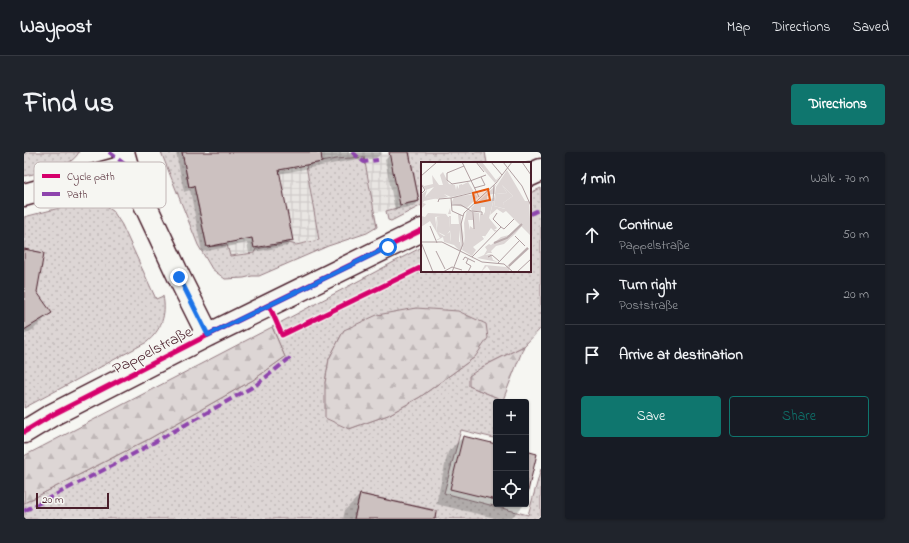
<!DOCTYPE html>
<meta charset="utf-8">
<style>
:root{--surface:#171b24;--page:#20242c;--text:#f1f3f6;--muted:#9ea1a6;--line:#363941;--accent:#0f766e}
body{margin:0;font-family:"Indie Flower",sans-serif;background:var(--page);color:var(--text)}
.controls{position:absolute;right:12px;bottom:12px;display:grid;overflow:hidden;border-radius:4px;box-shadow:0 1px 3px #0004}
.controls button{width:36px;height:36px;display:grid;place-items:center;padding:0;border:0;border-bottom:1px solid var(--line);background:var(--surface);color:var(--text);font:20px sans-serif}
.scale{position:absolute;left:12px;bottom:10px;width:73px;box-sizing:border-box;padding-left:4px;border:2px solid #4a1f2b;border-top:0;font-size:11px;line-height:14px;white-space:nowrap;color:#4a1f2b;-webkit-text-stroke:3px #f6f6f2;paint-order:stroke}
.stop{position:absolute;width:12px;height:12px;margin:-9px;border:3px solid #1a73e8;border-radius:50%;background:#fff}
.stop.end{background:#1a73e8;border-color:#fff;box-shadow:0 1px 4px #0008}
.list{margin:0;padding:0;list-style:none}
h2{display:flex;justify-content:space-between;align-items:center;height:52px;margin:0;padding:0 16px;font-size:17px}
h2 small{font-size:13px;font-weight:400;color:var(--muted)}
.list li{display:grid;grid-template-columns:26px 1fr auto;gap:12px;align-items:center;box-sizing:border-box;height:60px;padding:0 16px;border-top:1px solid var(--line)}
.list b{display:block;font-size:15px;white-space:nowrap}
.list p{margin:0;font-size:13px;white-space:nowrap;color:var(--muted)}
.list em{font-size:13px;font-style:normal;color:var(--muted)}
.actions{display:flex;gap:8px;padding:12px 16px}
.actions a{flex:1;padding:9px 0;border:1px solid var(--accent);border-radius:4px;text-align:center;font-size:14px;color:var(--accent)}
.actions .main{background:var(--accent);color:#fff}
.icon{flex:none;width:22px;height:22px;fill:none;stroke:currentColor;stroke-width:2;stroke-linecap:round;stroke-linejoin:round}
.map{position:relative;flex:none;width:517px;height:367px;overflow:hidden;border-radius:4px}
header{display:flex;align-items:center;gap:24px;box-sizing:border-box;height:56px;padding:0 20px;background:var(--surface);border-bottom:1px solid var(--line)}
header strong{font-size:19px}
nav{display:flex;gap:22px;margin-inline-start:auto;font-size:14px}
.intro{display:flex;align-items:center;justify-content:space-between;box-sizing:border-box;height:96px;padding:0 24px}
h1{margin:0;font-size:28px}
.button{padding:10px 18px;border-radius:4px;background:var(--accent);color:#fff;font-size:14px;font-weight:700}
main{display:flex;gap:24px;padding:0 24px}
aside{flex:1;background:var(--surface);border-radius:4px;box-shadow:0 1px 3px #0004}
.map>svg:first-child{display:block}
.industrial{fill:url(#industrial-grid)}
.grass{fill:url(#grass-dots);stroke:#947a80;fill-rule:evenodd}
.forest{fill:url(#forest-firs);stroke:#947a80}
.shadow{fill:#0003}
.building{fill:#ccc1c0;stroke:#4a1f2b}
.lines{fill:none;stroke-linecap:round;stroke-linejoin:round}
.minor-casing{stroke:#4a1f2b;stroke-width:25}
.minor{stroke:#f6f6f2;stroke-width:22}
.quiet{stroke:#8e44ad;stroke-width:4;stroke-dasharray:8 4;stroke-linecap:butt}
.cycleway-casing{stroke:#f6f6f2;stroke-width:8}
.cycleway{stroke:#d6006c;stroke-width:5}
.route{stroke:#1a73e8;stroke-width:5}
.labels{text-anchor:middle;stroke-width:3;stroke-linejoin:round;paint-order:stroke}
.street-label{font-size:16px;fill:#4a1f2b;stroke:#f6f6f2}
.inset-river{fill:none;stroke:#bbadae;stroke-width:2}
.inset-road{fill:none;stroke:#b1a0a2;stroke-width:1}
.view{fill:#e8590c;fill-opacity:0.15;stroke:#e8590c;stroke-width:2}
.inset-edge{fill:none;stroke:#4a1f2b;stroke-width:2}
.key{fill:#f6f6f2;stroke:#c2b6b6;stroke-width:1}
.key-label{font-size:11px;fill:#4a1f2b}
</style>
<header>
<strong>Waypost</strong>
<nav><a>Map</a><a>Directions</a><a>Saved</a></nav>
</header>
<div class="intro"><h1>Find us</h1><a class="button">Directions</a></div>
<main>
<div class="map">
<svg width="517" height="367" viewBox="0 0 517 367">
<defs>
<pattern id="industrial-grid" width="8" height="8" patternUnits="userSpaceOnUse"><rect width="8" height="8" fill="#e9e6e3"/><path d="M0 4h8M4 0v8" fill="none" stroke="#c9c5c3"/></pattern>
<pattern id="grass-dots" width="8" height="8" patternUnits="userSpaceOnUse"><rect width="8" height="8" fill="#ddd6d5"/><path d="M2 2h.1M6 6h.1" fill="none" stroke="#bfb7b7" stroke-width="1.8" stroke-linecap="round"/></pattern>
<pattern id="forest-firs" width="22" height="20" patternUnits="userSpaceOnUse"><rect width="22" height="20" fill="#ddd6d5"/><path d="M5 1l3.5 6h-7zM16 11l3.5 6h-7z" fill="#bfb7b7"/></pattern>
</defs>
<rect width="100%" height="100%" fill="#f6f6f2"/>
<filter id="ink" filterUnits="userSpaceOnUse"><feTurbulence type="fractalNoise" baseFrequency=".025" numOctaves="2"/><feDisplacementMap in="SourceGraphic" scale="8" xChannelSelector="R" yChannelSelector="G"/><feConvolveMatrix kernelMatrix="1 2 1 2 8 2 1 2 1" color-interpolation-filters="sRGB"/></filter>
<g filter="url(#ink)">
<path class="industrial" d="M158 0H358L359 2 385 0 395 49 376 53 377 55 362 59 350 60 340 5 282 13 295 88 205 104 183 95 171 34 165 35Z"/>
<path class="grass" d="M0 0H55C46 17 17 20 0 24Z
M137 0H158L165 35 170 34 183 95 203 93 206 104 230 101 232 97 265 91 272 93 295 88 282 13 312 7 340 5 353 75 343 81 304 94 235 124H228L220 126 201 127 188 117 174 93Z
M385 0H461L463 11H398V53L367 69 364 68 362 59 376 55V53L395 49Z
M517 36V176L500 194 458 215 445 234 479 248V250H472V275L470 286 437 278 420 341 504 363 517 317V367H408L410 358 336 342 330 367H0V351L123 288 229 228 261 205 248 175 398 95V119H506V41ZM320 178 451 205 396 245 364 263 325 277 301 231 305 207Z
M63 49 76 51 89 59 98 73 132 147 139 144C143 163 137 178 123 190L0 256V176L3 127 19 101 0 97V65Z"/>
<path class="forest" d="M392 156 434 159 462 172 464 186 451 205 396 245 364 263 325 277 301 266V231L305 207 320 178 353 163Z
M248 175 261 205 229 228 123 288 0 351V304Z
M500 194 479 248 445 234V224L458 215Z"/>
<path class="shadow" d="M152 0H357L358 1 352 6 335 9 334 7 254 22 268 89 263 94 225 101 223 91 178 100 166 38 160 40Z
M380 0H384L394 49 389 54 371 58 361 8 366 3Z
M0 98 12 141 26 161 10 177 0 183Z
M439 285 472 293V352H500L499 354 486 367H475L412 352 424 300Z
M336 343 407 367H319L321 358Z"/>
<path class="building" d="M158 0H297L298 10 255 18 269 89 230 96 228 86 183 95 170 34 165 35Z
M365 0H385L395 49 376 53Z
M0 97 20 101 13 140 28 161 0 178Z
M439 284 472 292V348L426 337Z
M502 299 513 302 502 347Z
M336 342 412 359 411 367H330Z"/>
<g class="lines">
<defs>
<path id="minor" d="M99 0 103 14 155 125 184 183
M506 23 517 18
M0 43 103 14
M0 280 28 263 184 183 398 78"/>
</defs>
<use href="#minor" class="minor-casing"/>
<use href="#minor" class="minor"/>
<path class="quiet" d="M85 0 103 14
M328 0 340 10 354 8
M506 62 517 57
M0 359 95 310 232 233 266 206"/>
<defs>
<path id="cycleway" d="M245 153 258 183 398 115
M0 280 28 263 184 183 398 78"/>
</defs>
<use href="#cycleway" class="cycleway-casing"/>
<use href="#cycleway" class="cycleway"/>
</g>
</g>
<g class="lines" filter="url(#ink)">
<path class="route" d="M155 125 184 183 364 95"/>
</g>
<g class="labels">
<g class="street-label">
<text transform="translate(128 197) rotate(-27)" y="6">Pappelstraße</text>
</g>
</g>
<g transform="translate(397 10)">
<rect width="110" height="110" fill="#f6f6f2"/>
<path d="M22 10 28 22 34 23 35 28 36 23 38 27V23L41 22 42 27 41 23 47 20 53 30 30 35 23 32 27 35 17 37 4 35 13 25 5 28 0 21 3 24 12 22 11 13 18 23H22L19 13ZM81 14 74 25V31L66 34V38L73 36 68 56 76 66 73 68H76L74 70 70 66 63 76 64 74H61L63 77 52 85 55 88 51 94 41 88 43 79 41 62 44 82 43 61 46 48 52 50V58H47L49 68V64L53 67V50L58 51 59 61V51L62 53 64 50V45H60V49H51L50 46 74 24ZM81 23 92 34 82 41 85 47 73 44 75 32 86 31ZM54 32 57 35 46 46 30 42 33 35ZM29 46 30 52H25L27 55 17 58 16 55 20 54 14 55 16 70 22 75 17 78H15L19 76 9 59 0 65V54L4 55 7 51 27 52ZM40 54 42 79V83L40 88H38L33 83 23 80 22 75 29 73 30 80H39L40 85ZM100 61 102 63 94 72 83 82 75 84 70 89 71 91H67L64 93 70 92 72 98 77 100 56 96 63 93 66 88 64 85 68 82 70 83 80 75 88 73ZM106 85 108 87 89 104 88 110H70L66 104 60 110 64 103 85 105Z" fill="#ddd6d5"/>
<path d="M56 0H61L75 18 80 13 74 21ZM86 8 104 39H108L110 74 85 49 82 51 76 47 69 53 74 32 69 31H74L75 25ZM81 23 92 34 82 41 84 47 73 44 75 32 86 31ZM6 28 4 35 17 36 3 39 2 41 5 42 1 46 0 33ZM37 52 40 53V55L42 81 40 85 38 68H30L29 79 32 82 29 80V74L24 76 19 74 16 70 15 55 18 71 23 74 29 70 28 54H30V62H38Z" fill="#ddd6d5" fill-rule="evenodd"/>
<path d="M22 54 28 55 29 66 37 63V67H30L38 68V80H30V67L25 74 17 70 16 55Z" fill="#ddd6d5"/>
<path class="inset-river" d="M73 81 86 76 101 62M88 104 107 86"/>
<path class="inset-road" d="M41 0 58 35M55 0 63 10M70 0 81 13M82 0 101 24 110 44M101 0 110 13M43 4 26 11V18L31 22 49 19M0 14 16 0M49 19 65 13M0 22 4 28 0 32M53 26 64 23 60 15M72 39 73 23M17 40 18 37 30 36M30 43H40L50 49 61 50V53M52 50 53 67M42 54 31 49 30 36 55 30M9 64 16 81M80 65 83 67 93 57M94 74 104 84M0 80H21L61 100 83 102 92 110M0 80 12 110M15 89 24 107M51 95 80 65 72 57 76 51M67 95 71 93 78 99M42 98 44 95 54 100M77 101 99 78M22 110 31 105 41 108M31 110 42 82 40 62 43 51 75 21 91 0M47 110 50 104 45 101 47 97M96 110 110 97"/>
<path class="view" d="M67 27 69 38 54 41 52 31Z"/>
<rect width="110" height="110" class="inset-edge"/>
</g>
<rect x="10" y="10" width="132" height="46" rx="6" class="key"/>
<rect x="18" y="22" width="18" height="4" fill="#d6006c"/>
<rect x="18" y="40" width="18" height="4" fill="#8e44ad"/>
<g class="key-label">
<text x="43" y="28">Cycle path</text>
<text x="43" y="46">Path</text>
</g>
</svg>
<div class="controls">
<button>+</button>
<button>−</button>
<button><svg class="icon" aria-label="locate" viewBox="0 0 24 24"><circle cx="12" cy="12" r="6"/><path d="M12 2v4M12 18v4M2 12h4M18 12h4"/></svg></button>
</div>
<div class="scale">20 m</div>
<div class="stop" style="left:364px;top:95px"></div>
<div class="stop end" style="left:155px;top:125px"></div>
</div>
<aside>
<h2>1 min<small>Walk · 70 m</small></h2>
<ul class="list">
<li><svg class="icon" aria-label="ahead" viewBox="0 0 24 24"><path d="M12 20V5M6 11l6-6 6 6"/></svg><div><b>Continue</b><p>Pappelstraße</p></div><em>50 m</em></li>
<li><svg class="icon" aria-label="right" viewBox="0 0 24 24"><path d="M7 20v-9h11M14 6l5 5-5 5"/></svg><div><b>Turn right</b><p>Poststraße</p></div><em>20 m</em></li>
<li><svg class="icon" aria-label="arrive" viewBox="0 0 24 24"><path d="M6 21V4h12l-3 4 3 4H6"/></svg><div><b>Arrive at destination</b></div></li>
</ul>
<div class="actions"><a class="main">Save</a><a>Share</a></div>
</aside>
</main>
